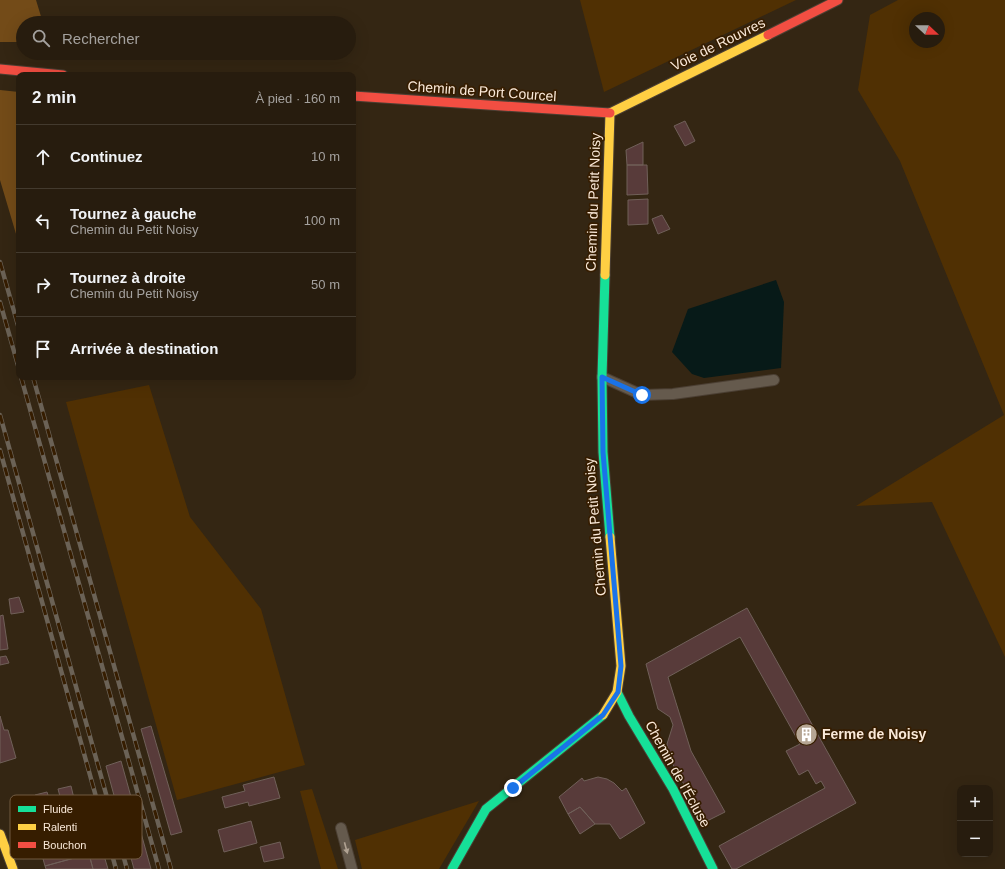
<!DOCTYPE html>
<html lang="fr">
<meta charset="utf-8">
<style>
:root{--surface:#271c0e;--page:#33291c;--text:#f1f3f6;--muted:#a4a19e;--line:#433a2e}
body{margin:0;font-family:Arial,sans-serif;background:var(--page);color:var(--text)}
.controls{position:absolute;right:12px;bottom:12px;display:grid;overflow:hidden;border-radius:8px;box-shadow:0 4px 16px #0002}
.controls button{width:36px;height:36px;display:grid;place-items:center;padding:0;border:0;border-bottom:1px solid var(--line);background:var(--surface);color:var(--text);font:20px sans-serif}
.compass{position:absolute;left:909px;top:12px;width:36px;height:36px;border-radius:50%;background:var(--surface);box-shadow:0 4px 16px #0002;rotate:112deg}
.stop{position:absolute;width:12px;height:12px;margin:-9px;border:3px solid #1a73e8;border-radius:50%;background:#fff}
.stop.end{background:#1a73e8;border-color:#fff;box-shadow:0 1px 4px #0008}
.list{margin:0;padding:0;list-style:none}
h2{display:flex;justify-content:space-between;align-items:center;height:52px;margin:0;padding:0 16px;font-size:17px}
h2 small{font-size:13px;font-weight:400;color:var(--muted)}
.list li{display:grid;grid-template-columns:26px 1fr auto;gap:12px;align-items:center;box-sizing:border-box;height:64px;padding:0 16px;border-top:1px solid var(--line)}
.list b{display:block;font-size:15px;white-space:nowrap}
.list p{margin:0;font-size:13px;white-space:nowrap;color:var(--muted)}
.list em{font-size:13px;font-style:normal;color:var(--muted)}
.icon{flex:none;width:22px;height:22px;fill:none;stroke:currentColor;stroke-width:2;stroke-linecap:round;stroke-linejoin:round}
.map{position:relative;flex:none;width:1005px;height:869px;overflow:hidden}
.search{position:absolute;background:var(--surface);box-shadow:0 4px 16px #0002;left:16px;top:16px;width:340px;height:44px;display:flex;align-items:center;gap:10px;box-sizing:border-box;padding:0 14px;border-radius:22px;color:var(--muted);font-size:15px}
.panel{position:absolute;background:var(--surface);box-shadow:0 4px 16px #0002;left:16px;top:72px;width:340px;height:308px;border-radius:8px}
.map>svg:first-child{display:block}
.green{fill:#503003;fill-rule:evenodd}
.forest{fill:#734b18}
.water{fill:#071a18}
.building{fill:#583b3a;stroke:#706059}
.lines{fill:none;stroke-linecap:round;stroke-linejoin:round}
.lane-casing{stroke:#4b3f33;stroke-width:12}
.fast-casing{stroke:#4b3f33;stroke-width:11}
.slow-casing{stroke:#4b3f33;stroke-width:11}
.jam-casing{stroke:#4b3f33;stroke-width:11}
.lane{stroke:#655a4d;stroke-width:10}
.fast{stroke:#16e098;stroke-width:9}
.slow{stroke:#ffcf43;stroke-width:9}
.jam{stroke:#f24e42;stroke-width:9}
.rail-casing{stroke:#6b6256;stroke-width:4.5}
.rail{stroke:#361d00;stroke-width:3;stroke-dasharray:9;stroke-linecap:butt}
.oneway{fill:#b0a292}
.route{stroke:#1a73e8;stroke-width:5}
.labels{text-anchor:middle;stroke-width:3.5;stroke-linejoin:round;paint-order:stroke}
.street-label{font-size:14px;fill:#fae9d8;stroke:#361d00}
.poi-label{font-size:14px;font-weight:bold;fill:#fae9d8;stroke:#361d00;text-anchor:start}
.key{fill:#361d00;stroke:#715a41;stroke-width:1}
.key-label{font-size:11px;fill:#fae9d8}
</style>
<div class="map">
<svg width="1005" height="869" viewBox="0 0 1005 869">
<rect width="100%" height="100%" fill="#342613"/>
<path class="green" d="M580 0H796L604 92Z
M898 0H1005V657L932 502 856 506 1004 415 900 161 858 90 870 15ZM915 18H939V42H915Z
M149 385 190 517 261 609 305 765 177 800 66 402Z
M312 789 338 869H321L300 791Z
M479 801 439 869H362L355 840Z"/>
<path class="forest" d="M0 0H36L43 23H23V42H0Z
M0 90 19 92V244L0 180Z"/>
<path class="water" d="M776 280 784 302 781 368 704 378 692 374 672 352 688 309Z"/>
<path class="building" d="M685 121 695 141 685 146 674 126Z
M643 142V165H627L626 150Z
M627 165H647L648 194 627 195Z
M648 199V224L628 225V200Z
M662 215 670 229 658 234 652 219Z
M19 597 24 612 11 614 9 599Z
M747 608 856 803 736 869H732L719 846 825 788 821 781 816 784 808 770 799 775 786 751 800 744 740 637 668 677 691 751 725 812 705 822 671 761 667 744 673 725 670 717 658 709 646 664Z
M3 615 8 649 0 650V616Z
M6 656 9 663 0 665V657Z
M0 716 4 730H8L16 758 0 763Z
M151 726 182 832 171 835 141 729Z
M121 761 151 869H134L106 766Z
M274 777 280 798 249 806 248 802 225 808 222 797 245 791 243 785Z
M598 777 607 779 614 783 622 791 626 788 645 823 620 839 610 824H595L580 807 568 814 559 797 582 778 584 781Z
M71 786 77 811 65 815 58 789Z
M47 792 56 821 44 825 35 795Z
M580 807 595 824 580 834 568 814Z
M251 821 257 843 224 852 218 830Z
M97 832 108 869H93L89 854 45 866 40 848Z
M280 842 284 858 264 862 260 847Z
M89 854 93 869H46L45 866Z"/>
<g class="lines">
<defs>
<path id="lane" d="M602 377 642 395 673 394 774 380
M341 828 352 869"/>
<path id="fast" d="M605 275 602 377 603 452 610 537
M617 692 629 716 673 789 713 869
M452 869 486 809 603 715"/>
<path id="slow" d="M610 113 768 35
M605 275 610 113
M603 715 617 692 621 666 610 537
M0 834 13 869"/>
<path id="jam" d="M768 35 838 0
M0 69 63 75
M353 96 610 113"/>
</defs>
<use href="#lane" class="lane-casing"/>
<use href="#fast" class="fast-casing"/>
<use href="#slow" class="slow-casing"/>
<use href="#jam" class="jam-casing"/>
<use href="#lane" class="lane"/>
<use href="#fast" class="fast"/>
<use href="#slow" class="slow"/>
<use href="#jam" class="jam"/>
<defs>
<path id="rail" d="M0 262 19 329
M0 302 19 369
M21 377 159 869
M33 377 171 869
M0 415 127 869
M0 450 116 869"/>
</defs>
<use href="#rail" class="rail-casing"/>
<use href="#rail" class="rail"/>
</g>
<defs><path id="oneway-solid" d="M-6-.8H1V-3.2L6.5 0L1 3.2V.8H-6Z"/></defs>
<use class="oneway" href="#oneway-solid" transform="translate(346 848) rotate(75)"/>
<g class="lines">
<path class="route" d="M513 788 603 715 618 692 621 666 603 452 602 377 642 395"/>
</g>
<defs>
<symbol id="building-disc" viewBox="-11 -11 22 22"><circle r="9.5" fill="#b5a593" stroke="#361d00"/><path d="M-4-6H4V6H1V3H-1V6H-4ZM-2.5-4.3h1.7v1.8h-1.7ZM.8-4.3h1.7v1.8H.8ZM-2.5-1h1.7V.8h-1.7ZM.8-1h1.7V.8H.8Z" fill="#fff"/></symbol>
</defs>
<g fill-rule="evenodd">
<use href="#building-disc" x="794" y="722" width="25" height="25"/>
</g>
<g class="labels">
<g class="street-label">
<text transform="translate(718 44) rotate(-26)" y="5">Voie de Rouvres</text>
<text transform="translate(482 91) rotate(4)" y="5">Chemin de Port Courcel</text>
<text transform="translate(593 202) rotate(-88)" y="5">Chemin du Petit Noisy</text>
<text transform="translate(595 527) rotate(-95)" y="5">Chemin du Petit Noisy</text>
<text transform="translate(678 774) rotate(61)" y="5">Chemin de l'Écluse</text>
</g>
<g class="poi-label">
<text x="822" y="739">Ferme de Noisy</text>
</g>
</g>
<rect x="10" y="795" width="132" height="64" rx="6" class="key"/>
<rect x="18" y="806" width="18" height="6" fill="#16e098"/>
<rect x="18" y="824" width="18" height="6" fill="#ffcf43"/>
<rect x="18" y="842" width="18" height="6" fill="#f24e42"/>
<g class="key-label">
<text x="43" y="813">Fluide</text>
<text x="43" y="831">Ralenti</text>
<text x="43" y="849">Bouchon</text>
</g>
</svg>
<div class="controls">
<button>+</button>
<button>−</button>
</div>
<svg class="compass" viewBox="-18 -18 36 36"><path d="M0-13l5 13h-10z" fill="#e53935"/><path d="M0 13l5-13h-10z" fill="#a4a19e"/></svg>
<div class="stop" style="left:642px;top:395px"></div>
<div class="stop end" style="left:513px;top:788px"></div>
<div class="search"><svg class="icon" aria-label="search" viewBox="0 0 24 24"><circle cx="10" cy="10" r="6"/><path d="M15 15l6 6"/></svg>Rechercher</div>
<section class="panel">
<h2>2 min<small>À pied · 160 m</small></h2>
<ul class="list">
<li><svg class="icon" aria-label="ahead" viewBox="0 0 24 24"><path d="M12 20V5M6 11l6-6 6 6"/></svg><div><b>Continuez</b></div><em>10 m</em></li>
<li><svg class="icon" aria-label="left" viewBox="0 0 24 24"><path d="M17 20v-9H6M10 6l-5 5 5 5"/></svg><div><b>Tournez à gauche</b><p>Chemin du Petit Noisy</p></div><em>100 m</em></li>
<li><svg class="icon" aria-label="right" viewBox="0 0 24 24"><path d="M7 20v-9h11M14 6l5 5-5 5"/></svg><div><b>Tournez à droite</b><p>Chemin du Petit Noisy</p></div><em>50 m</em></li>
<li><svg class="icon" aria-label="arrive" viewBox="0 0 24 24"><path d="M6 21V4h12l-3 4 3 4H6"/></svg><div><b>Arrivée à destination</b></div></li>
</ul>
</section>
</div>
